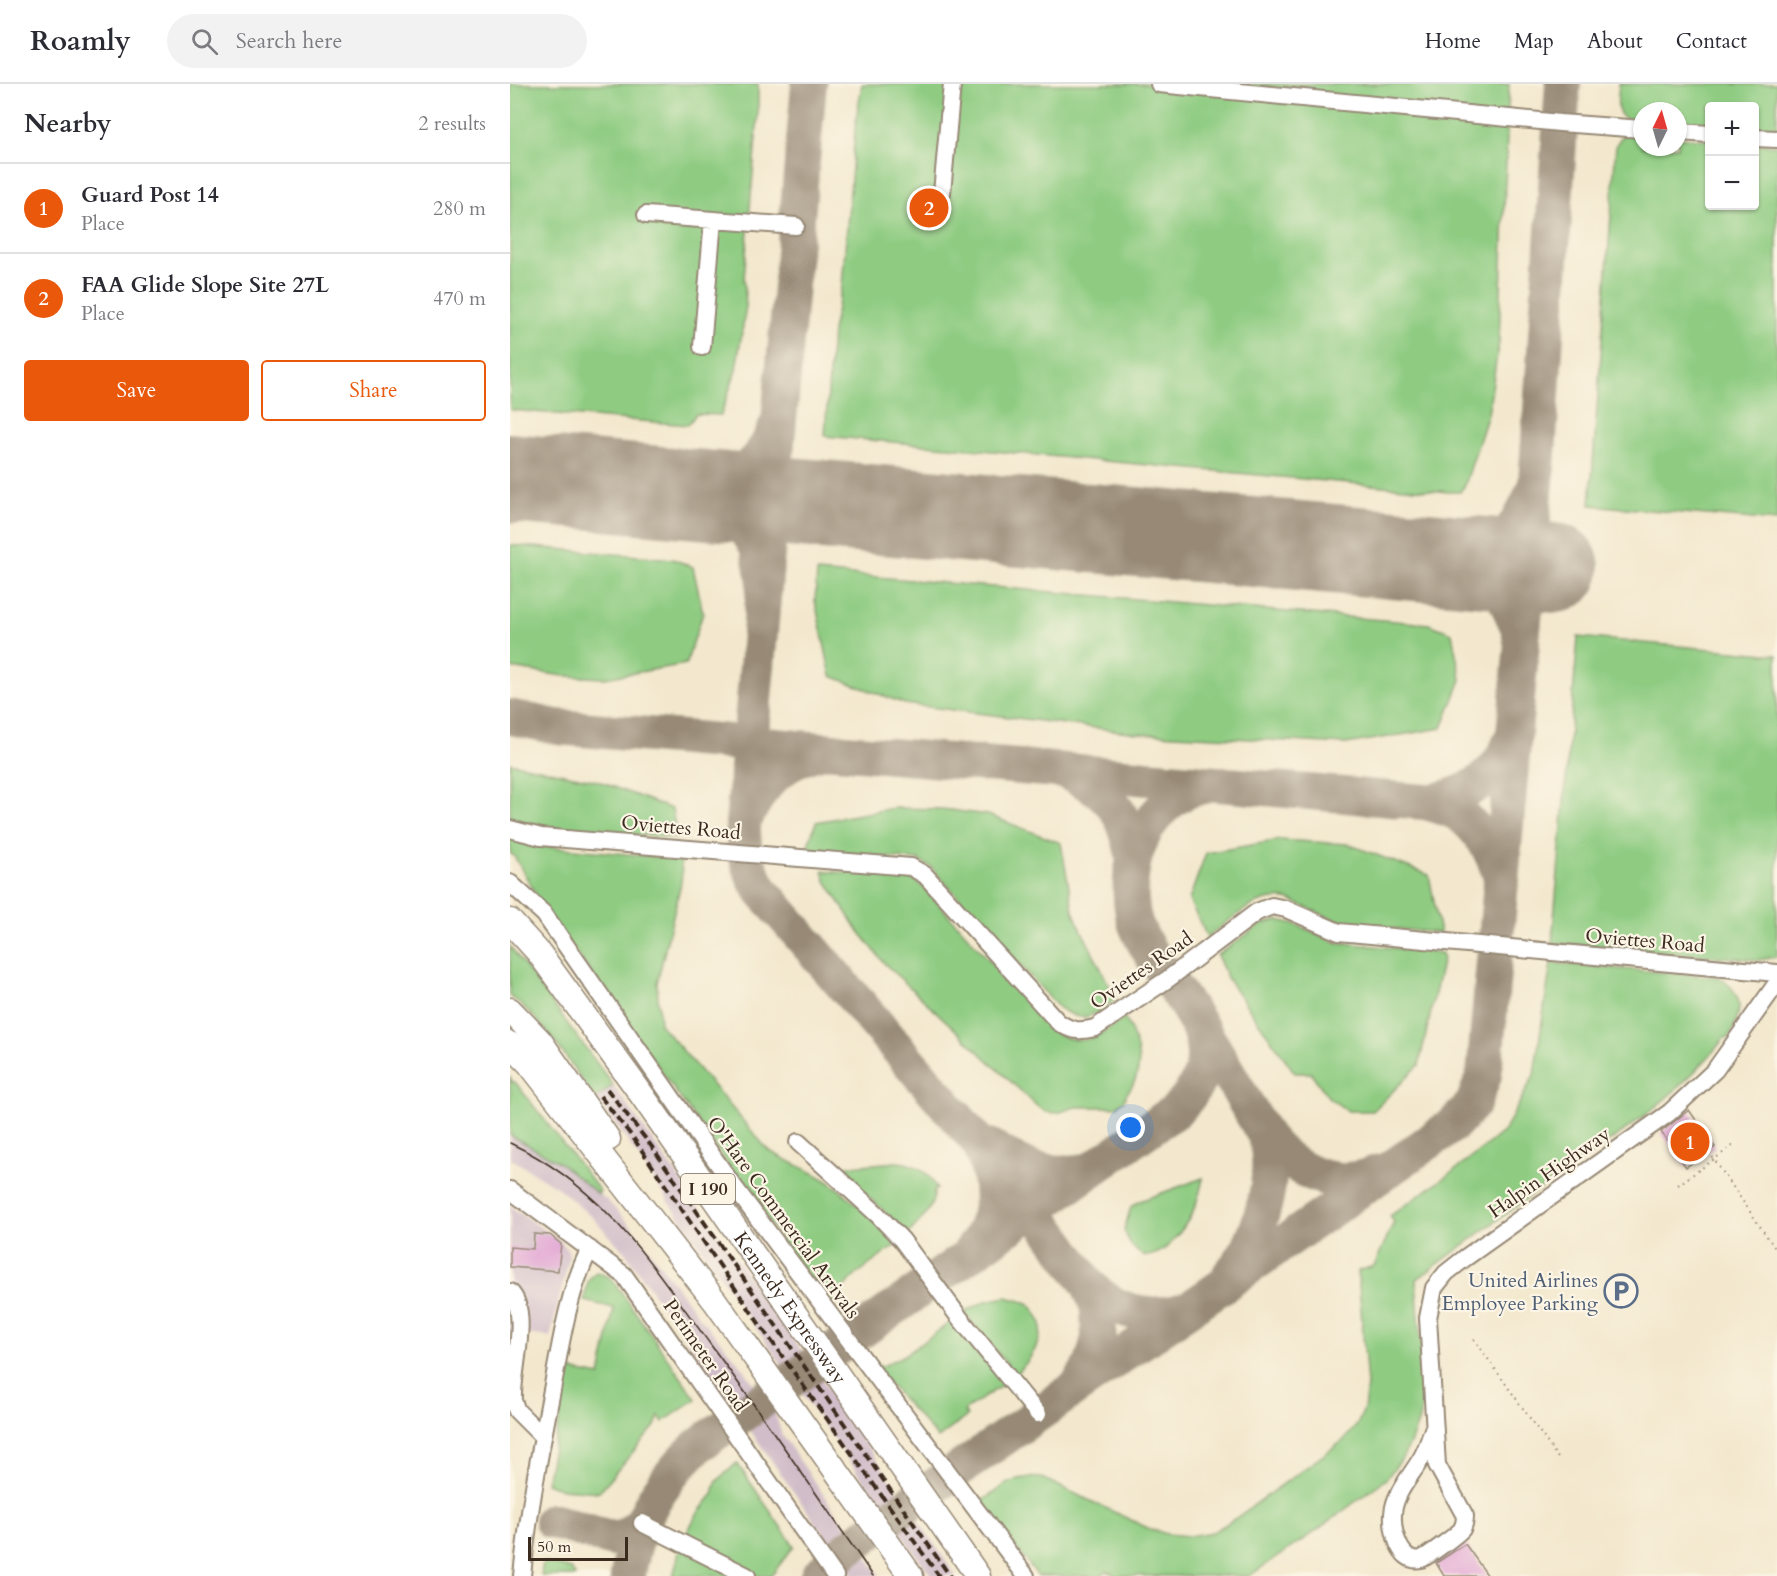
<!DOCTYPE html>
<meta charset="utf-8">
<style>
:root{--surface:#fff;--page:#f2f2f3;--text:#2b2b33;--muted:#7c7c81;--line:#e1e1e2;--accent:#ea580c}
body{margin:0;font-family:Cardo,serif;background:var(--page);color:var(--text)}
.controls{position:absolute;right:18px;top:18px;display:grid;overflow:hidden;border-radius:6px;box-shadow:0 2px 4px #0004}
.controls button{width:54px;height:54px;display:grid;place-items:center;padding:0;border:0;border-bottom:2px solid var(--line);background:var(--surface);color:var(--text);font:30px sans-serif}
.compass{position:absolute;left:1123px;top:18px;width:54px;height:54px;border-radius:50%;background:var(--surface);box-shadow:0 2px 4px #0004;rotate:5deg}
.scale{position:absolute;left:18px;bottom:15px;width:100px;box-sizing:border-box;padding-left:6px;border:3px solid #3b2a1e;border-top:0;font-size:16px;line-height:21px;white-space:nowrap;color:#3b2a1e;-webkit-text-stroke:4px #fcf5e5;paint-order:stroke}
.you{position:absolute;left:621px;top:1044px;width:21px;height:21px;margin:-15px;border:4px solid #fff;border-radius:50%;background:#1a73e8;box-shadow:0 0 0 9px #1a73e833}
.badge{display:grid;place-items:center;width:39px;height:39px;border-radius:50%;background:var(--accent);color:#fff;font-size:20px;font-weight:700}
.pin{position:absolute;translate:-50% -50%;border:3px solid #fff;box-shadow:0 2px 6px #0006}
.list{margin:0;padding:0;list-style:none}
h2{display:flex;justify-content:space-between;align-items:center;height:78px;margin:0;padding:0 24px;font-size:26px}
h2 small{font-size:20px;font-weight:400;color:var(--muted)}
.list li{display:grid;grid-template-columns:39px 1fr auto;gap:18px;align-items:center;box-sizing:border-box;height:90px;padding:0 24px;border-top:2px solid var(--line)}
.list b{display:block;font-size:22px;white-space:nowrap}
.list p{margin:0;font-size:20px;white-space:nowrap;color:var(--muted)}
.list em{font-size:20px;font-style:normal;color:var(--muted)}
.actions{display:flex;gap:12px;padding:18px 24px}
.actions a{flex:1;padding:14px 0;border:2px solid var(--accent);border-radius:6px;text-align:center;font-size:21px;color:var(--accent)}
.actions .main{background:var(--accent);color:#fff}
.icon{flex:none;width:33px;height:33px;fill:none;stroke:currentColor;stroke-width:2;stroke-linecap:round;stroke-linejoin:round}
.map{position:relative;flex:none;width:1267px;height:1492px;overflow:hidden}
header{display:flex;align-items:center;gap:36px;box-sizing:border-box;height:84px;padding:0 30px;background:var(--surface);border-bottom:2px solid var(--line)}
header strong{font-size:28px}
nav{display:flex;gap:33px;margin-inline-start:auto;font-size:21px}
.search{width:420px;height:54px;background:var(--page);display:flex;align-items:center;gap:15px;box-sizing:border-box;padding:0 21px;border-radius:33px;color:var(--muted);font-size:22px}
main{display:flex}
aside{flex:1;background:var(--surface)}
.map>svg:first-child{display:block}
.industrial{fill:#d1bdc9}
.green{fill:#8fcc82;stroke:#657b50;stroke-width:1.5}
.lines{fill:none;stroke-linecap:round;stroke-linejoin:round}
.taxiway{stroke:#978976;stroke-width:36}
.runway{stroke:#978976;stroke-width:90}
.building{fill:#e1a4d4}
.minor-casing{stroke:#978976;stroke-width:20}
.highway-casing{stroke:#978976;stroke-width:27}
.path{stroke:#978976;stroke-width:2;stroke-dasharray:1.5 4.5;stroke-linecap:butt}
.minor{stroke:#fff;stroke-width:16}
.highway{stroke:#fff;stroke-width:24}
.tram{stroke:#3b2a1e;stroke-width:1.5}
.rail{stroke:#3b2a1e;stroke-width:4;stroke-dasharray:9 4.5;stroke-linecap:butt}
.labels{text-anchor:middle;stroke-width:4.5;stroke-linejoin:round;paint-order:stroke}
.shield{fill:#fcf5e5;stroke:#75675a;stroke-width:1.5}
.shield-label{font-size:18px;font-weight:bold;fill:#3b2a1e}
.street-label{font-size:20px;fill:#3b2a1e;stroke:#fcf5e5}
.service-label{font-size:20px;fill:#4e5e75;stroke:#fcf5e5;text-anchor:end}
</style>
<header>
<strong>Roamly</strong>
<div class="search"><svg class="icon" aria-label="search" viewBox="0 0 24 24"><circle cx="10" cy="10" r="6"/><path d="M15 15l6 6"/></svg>Search here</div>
<nav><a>Home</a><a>Map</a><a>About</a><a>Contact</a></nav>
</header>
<main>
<aside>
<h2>Nearby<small>2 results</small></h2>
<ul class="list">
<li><span class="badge">1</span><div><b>Guard Post 14</b><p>Place</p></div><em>280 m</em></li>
<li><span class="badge">2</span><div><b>FAA Glide Slope Site 27L</b><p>Place</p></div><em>470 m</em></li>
</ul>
<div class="actions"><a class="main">Save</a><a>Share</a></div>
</aside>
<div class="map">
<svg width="1267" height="1492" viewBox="0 0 1267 1492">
<rect width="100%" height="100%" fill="#fcf5e5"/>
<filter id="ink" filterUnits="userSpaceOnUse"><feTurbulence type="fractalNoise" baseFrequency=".0167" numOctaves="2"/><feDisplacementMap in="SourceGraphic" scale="12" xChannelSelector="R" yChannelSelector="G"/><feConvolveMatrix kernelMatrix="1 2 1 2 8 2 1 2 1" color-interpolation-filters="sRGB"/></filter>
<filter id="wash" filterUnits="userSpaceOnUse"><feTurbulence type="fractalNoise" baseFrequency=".008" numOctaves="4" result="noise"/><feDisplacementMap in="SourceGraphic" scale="24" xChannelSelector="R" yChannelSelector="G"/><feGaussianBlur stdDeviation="1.35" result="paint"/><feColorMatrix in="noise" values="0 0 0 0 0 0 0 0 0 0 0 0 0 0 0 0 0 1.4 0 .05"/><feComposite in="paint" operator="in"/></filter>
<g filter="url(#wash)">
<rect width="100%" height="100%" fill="#f3e8cd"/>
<path class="industrial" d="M103 1001 325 1314 446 1492H422L402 1466 231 1223 110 1046 85 1015Z
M0 1051 50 1079 99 1118 122 1143 187 1230 230 1280 265 1329 272 1351 370 1492H343L113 1166 83 1134 48 1104 0 1074Z
M0 1122 50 1157 58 1166 59 1174 40 1253 0 1248Z"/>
<path class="green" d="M0 0H248V31L234 194 236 222 226 286 211 331 186 330 178 341 0 326Z
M352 0H999L989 258 978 330 955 401 950 408H939L315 352 322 247 332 202 346 35Z
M1109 0H1267V48L1245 46 1244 22H1200L1199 43 1168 40V27H1132V38C1103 36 1107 24 1109 0Z
M1122 50H1132V63H1168V53L1199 56 1200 122H1244L1245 60 1267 61V437L1080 421 1106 61 1112 52Z
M0 461 163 475 183 483 193 529 176 580 95 594 54 592 0 584Z
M307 488 919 540 942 549 951 596 932 644 836 660 626 649 395 620 321 592 305 517Z
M1068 553 1267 571V872L1265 873 1249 876 1042 859Z
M0 679 88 697 162 725 167 754 33 743 0 736Z
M384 724 433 725 478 731 551 759 563 826 568 839 606 915C582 932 576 941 549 924L421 783 408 776 300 766 298 761 306 738Z
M0 755 31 762 170 775 172 788 171 799 147 899 150 940 258 1066C277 1078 299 1085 319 1098 344 1115 366 1139 386 1161L347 1190 325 1212 324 1218 319 1222 33 822 4 772 0 769Z
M770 756 838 760 919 791 930 849 835 840 777 815C746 810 721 836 697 853L679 816 696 769Z
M313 787 391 793 404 796 415 805 544 948C575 966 588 951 615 934 629 961 637 987 615 1012L616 1014 606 1023H565L548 1029 536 1028 528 1023 375 880 344 841 316 797Z
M768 836 782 839 825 858 932 869 933 874 909 981 863 1027H838L819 1014 801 989H785L717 894 707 871 752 840Z
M0 862 103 1001 85 1015C60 980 36 938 0 912Z
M1041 879 1209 893C1236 911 1232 930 1218 955L1215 953C1168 1014 1106 1053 1043 1096 997 1128 952 1163 906 1196L914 1297 913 1315 909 1336 900 1360 891 1376 876 1395 806 1447 739 1492H607L596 1487 589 1492H528L470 1418C494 1402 501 1391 532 1394L640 1445 657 1450 679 1452 703 1448 726 1434 834 1356 847 1341 854 1325 857 1301 848 1187 864 1182 884 1138 880 1132 952 1081 995 1046 1024 991Z
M0 992 2 998H5L90 1107 88 1110 50 1079 0 1051Z
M387 1078C407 1080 418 1087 427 1105L424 1107C425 1124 409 1138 398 1150L327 1083Z
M693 1094C690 1109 686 1125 677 1138 659 1166 631 1193 614 1146L621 1123 630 1117Z
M87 1188 99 1193 112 1209 186 1315 153 1338 149 1332 145 1342 89 1408 52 1405 36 1399 59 1286 90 1292 104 1224 74 1217C76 1206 76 1194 87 1188Z
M496 1213 518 1219C523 1225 530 1232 531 1240 533 1259 518 1278 506 1291L454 1228 476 1217Z
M442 1237 494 1300 454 1327 457 1332 428 1354 364 1283 368 1281 373 1282 398 1269Z
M227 1379 284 1462 261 1492H246L175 1457 174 1454 187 1430 203 1410 206 1398Z
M170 1464 232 1492H163Z
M33 1478 61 1485 66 1492H31Z"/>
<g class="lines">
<path class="taxiway" d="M299 0 233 739C232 764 238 786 252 807L469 1059 524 1125 579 1201 588 1224 589 1254 582 1280 568 1301
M169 408 201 417 229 436 248 463 252 486
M170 408C215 404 250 387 266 342
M941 474 969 488 992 508 1009 545 1010 553
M941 474C950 472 960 471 969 468 995 460 1013 434 1022 410
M0 633 47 643 915 718C956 713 988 694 1002 654
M560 690C603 709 615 730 624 775
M699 701C690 703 680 705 673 709 630 734 614 783 623 831 629 860 667 906 684 932 709 972 732 1013 756 1053 784 1088 825 1108 869 1088
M915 718C925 721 938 724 947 729 971 745 983 768 992 796
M236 733C254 696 273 677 313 667
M480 1062C517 1086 537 1094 581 1086
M460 1168C487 1136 486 1103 472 1066
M720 1190C749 1159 767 1095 756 1053
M579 1201C605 1229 641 1237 677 1225
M42 1437 103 1455 117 1451 132 1439
M118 1492C125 1439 151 1395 190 1360L665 1027C699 996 703 962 678 924
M308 1492 337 1465 379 1434 943 1041 963 1020 974 991 1026 399 1053 0"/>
<path class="runway" d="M0 394 1045 484"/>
</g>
<g id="blocks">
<path class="building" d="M1179 1026 1205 1063 1176 1083 1151 1048Z
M24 1150 40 1151 51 1160 48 1187 0 1183V1163L23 1165Z
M955 1460 978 1492H934L926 1479Z"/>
</g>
</g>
<g filter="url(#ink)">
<use href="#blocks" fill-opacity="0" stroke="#978976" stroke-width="1.5"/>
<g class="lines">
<defs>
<path id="minor" d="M649 0 1050 39 1132 45
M1168 48 1200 50
M1244 54 1267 55
M432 109 442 0
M136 131 286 142
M192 263 203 136
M0 745 31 753 401 783 415 791 548 938C561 947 569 948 585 944L658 895 747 828 762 822 776 825 829 848 1267 889
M0 799 34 830 222 1100 516 1492
M288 1058 367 1130 392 1156 449 1233 528 1330
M0 1106 114 1191 325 1492
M0 1208C21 1228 1 1288 3 1317L7 1327 33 1353
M924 1343C920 1353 917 1364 912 1373 902 1391 884 1409 883 1430 882 1445 889 1480 911 1475 917 1473 948 1450 952 1445 954 1441 955 1436 955 1432L927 1381 918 1234 924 1204 936 1189 955 1174 1159 1029 1205 986 1267 899
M132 1439 237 1492
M12 1492C18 1429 30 1368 42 1306 51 1259 58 1207 80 1165"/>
<g id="highway">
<path id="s1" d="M0 837 29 869 127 1004 468 1492"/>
<path d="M0 926 30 957 98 1055"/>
<path d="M0 960 19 979 205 1217 401 1492"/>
</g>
</defs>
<use href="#minor" class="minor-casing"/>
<use href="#highway" class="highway-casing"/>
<path class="path" d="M1199 1068 1267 1167
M1168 1101 1224 1061
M964 1255 1048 1374"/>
<use href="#minor" class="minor"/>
<use href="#highway" class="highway"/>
<path class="tram" d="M0 1059C96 1104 142 1182 203 1264 258 1339 310 1415 363 1492"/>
<path class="rail" d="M97 1005 142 1063 440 1492
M90 1012 124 1055 250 1241 429 1492"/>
</g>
</g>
<defs>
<symbol id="parking-ring" viewBox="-11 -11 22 22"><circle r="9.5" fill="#fcf5e5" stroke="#5c6f8a" stroke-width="1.5"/><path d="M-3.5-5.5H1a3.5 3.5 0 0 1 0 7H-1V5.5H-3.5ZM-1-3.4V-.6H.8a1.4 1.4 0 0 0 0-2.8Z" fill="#5c6f8a"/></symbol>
</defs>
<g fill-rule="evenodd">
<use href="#parking-ring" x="1092" y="1188" width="38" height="38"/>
</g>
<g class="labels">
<rect class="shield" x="171" y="1090" width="54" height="30" rx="4.5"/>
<g class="shield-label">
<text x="198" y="1111">I 190</text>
</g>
<g class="street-label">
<text transform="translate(171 743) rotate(5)" y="7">Oviettes Road</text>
<text transform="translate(1135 856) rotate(5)" y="7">Oviettes Road</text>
<text transform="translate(631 886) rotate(-35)" y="7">Oviettes Road</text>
<text transform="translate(1039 1088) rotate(-35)" y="7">Halpin Highway</text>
<text transform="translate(274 1133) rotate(54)" y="7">O'Hare Commercial Arrivals</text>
<text dy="7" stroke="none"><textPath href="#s1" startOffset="478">Kennedy Expressway</textPath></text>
<text transform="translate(196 1271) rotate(55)" y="7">Perimeter Road</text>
</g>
<g class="service-label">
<text x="1088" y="1203">United Airlines<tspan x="1088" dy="23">Employee Parking</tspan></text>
</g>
</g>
</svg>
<div class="controls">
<button>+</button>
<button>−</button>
</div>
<svg class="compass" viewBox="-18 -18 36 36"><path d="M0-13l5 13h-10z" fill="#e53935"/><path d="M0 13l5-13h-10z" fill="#7c7c81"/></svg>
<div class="scale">50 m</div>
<div class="you"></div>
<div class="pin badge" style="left:1180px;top:1058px">1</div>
<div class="pin badge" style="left:419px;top:124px">2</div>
</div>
</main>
